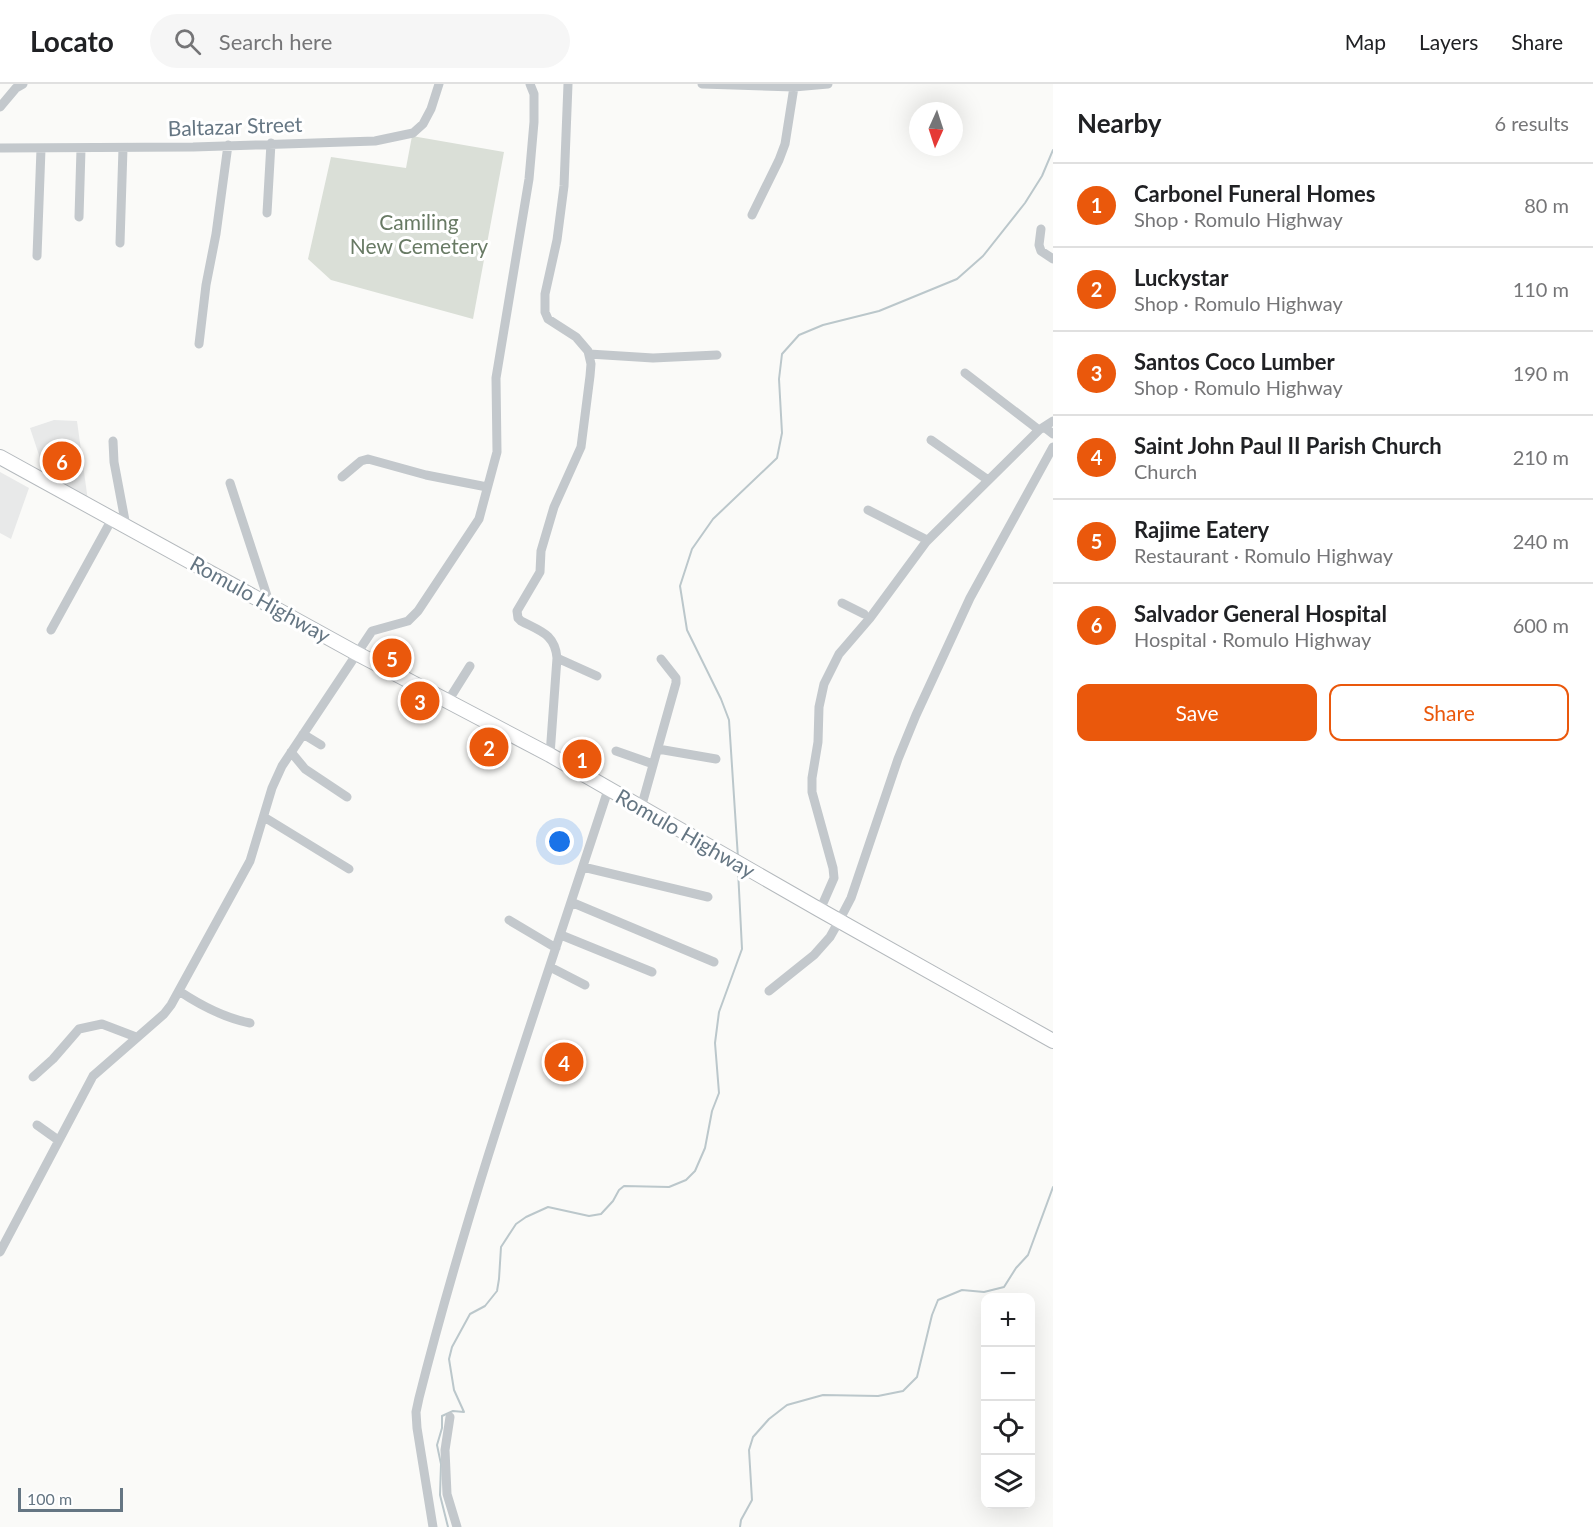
<!DOCTYPE html>
<meta charset="utf-8">
<style>
:root{--surface:#fff;--page:#f6f6f6;--text:#202124;--muted:#757577;--line:#e0e0e0;--accent:#ea580c}
body{margin:0;font-family:Lato,sans-serif;background:var(--page);color:var(--text)}
.controls{position:absolute;right:18px;bottom:18px;display:grid;overflow:hidden;border-radius:12px;box-shadow:0 6px 24px #0002}
.controls button{width:54px;height:54px;display:grid;place-items:center;padding:0;border:0;border-bottom:2px solid var(--line);background:var(--surface);color:var(--text);font:30px sans-serif}
.compass{position:absolute;left:909px;top:18px;width:54px;height:54px;border-radius:50%;background:var(--surface);box-shadow:0 6px 24px #0002;rotate:183deg}
.scale{position:absolute;left:18px;bottom:15px;width:105px;box-sizing:border-box;padding-left:6px;border:3px solid #657683;border-top:0;font-size:16px;line-height:21px;white-space:nowrap;color:#657683;-webkit-text-stroke:4px #fff;paint-order:stroke}
.you{position:absolute;left:560px;top:758px;width:21px;height:21px;margin:-15px;border:4px solid #fff;border-radius:50%;background:#1a73e8;box-shadow:0 0 0 9px #1a73e833}
.badge{display:grid;place-items:center;width:39px;height:39px;border-radius:50%;background:var(--accent);color:#fff;font-size:20px;font-weight:700}
.pin{position:absolute;translate:-50% -50%;border:3px solid #fff;box-shadow:0 2px 6px #0006}
.list{margin:0;padding:0;list-style:none}
h2{display:flex;justify-content:space-between;align-items:center;height:78px;margin:0;padding:0 24px;font-size:26px}
h2 small{font-size:20px;font-weight:400;color:var(--muted)}
.list li{display:grid;grid-template-columns:39px 1fr auto;gap:18px;align-items:center;box-sizing:border-box;height:84px;padding:0 24px;border-top:2px solid var(--line)}
.list b{display:block;font-size:22px;white-space:nowrap}
.list p{margin:0;font-size:20px;white-space:nowrap;color:var(--muted)}
.list em{font-size:20px;font-style:normal;color:var(--muted)}
.actions{display:flex;gap:12px;padding:18px 24px}
.actions a{flex:1;padding:14px 0;border:2px solid var(--accent);border-radius:12px;text-align:center;font-size:21px;color:var(--accent)}
.actions .main{background:var(--accent);color:#fff}
.icon{flex:none;width:33px;height:33px;fill:none;stroke:currentColor;stroke-width:2;stroke-linecap:round;stroke-linejoin:round}
.map{position:relative;flex:none;width:1053px;height:1443px;overflow:hidden}
header{display:flex;align-items:center;gap:36px;box-sizing:border-box;height:84px;padding:0 30px;background:var(--surface);border-bottom:2px solid var(--line)}
header strong{font-size:28px}
nav{display:flex;gap:33px;margin-inline-start:auto;font-size:21px}
.search{width:420px;height:54px;background:var(--page);display:flex;align-items:center;gap:15px;box-sizing:border-box;padding:0 21px;border-radius:33px;color:var(--muted);font-size:22px}
main{display:flex}
aside{flex:1;background:var(--surface)}
.map>svg:first-child{display:block}
.built{fill:#e8e9e9}
.green{fill:#dadfd7}
.lines{fill:none;stroke-linecap:round;stroke-linejoin:round}
.stream{stroke:#bbc7cb;stroke-width:2}
.highway-casing{stroke:#b4b9bd;stroke-width:16}
.minor{stroke:#c3c8cc;stroke-width:9}
.highway{stroke:#fff;stroke-width:14}
.labels{text-anchor:middle;stroke-width:6;stroke-linejoin:round;paint-order:stroke}
.street-label{font-size:21px;fill:#657683;stroke:#fff}
.park-label{font-size:21px;fill:#687a64;stroke:#fff}
</style>
<header>
<strong>Locato</strong>
<div class="search"><svg class="icon" aria-label="search" viewBox="0 0 24 24"><circle cx="10" cy="10" r="6"/><path d="M15 15l6 6"/></svg>Search here</div>
<nav><a>Map</a><a>Layers</a><a>Share</a></nav>
</header>
<main>
<div class="map">
<svg width="1053" height="1443" viewBox="0 0 1053 1443">
<rect width="100%" height="100%" fill="#fafaf8"/>
<path class="built" d="M54 336 77 337 88 417 38 390 43 383 30 344Z
M0 388 29 404 11 455 0 449Z"/>
<path class="green" d="M412 52 504 68 473 235 331 196 308 175 331 73 406 84Z"/>
<g class="lines">
<path class="stream" d="M738 774 729 636 721 615 687 546 680 502 692 465 713 435 777 374 782 349 779 295 782 270 799 251 823 241 879 227 957 195 983 172 1025 119 1042 92 1053 66
M448 1443 440 1411 441 1380 437 1361 442 1344V1332L453 1327 464 1328 454 1306 449 1275 452 1263 470 1230 485 1222 497 1207 499 1195 501 1163 516 1140 526 1133 548 1123 589 1132 601 1130 613 1117 619 1106 624 1102 669 1103 686 1096 695 1087 705 1064 712 1027 719 1009 715 959 719 928 742 865 738 786
M740 1443 741 1436 752 1416 749 1366 753 1353 769 1335 787 1321 823 1311 878 1312 903 1307 917 1293 932 1231 938 1216 962 1206 984 1208 1004 1203 1016 1184 1028 1171 1053 1103"/>
<defs>
<path id="highway" d="M0 373 356 569 550 671 820 826 1053 957"/>
</defs>
<use href="#highway" class="highway-casing"/>
<path class="minor" d="M702 0 794 3 828 0
M0 23 16 4 23 0
M0 64 193 63 375 57 413 49 423 40 431 25 439 0
M267 129 271 59
M752 131 779 76 785 60 794 3
M79 133 81 65
M1041 145 1039 161 1041 167 1053 175
M120 159 123 64
M37 172 41 65
M199 260 206 201 216 150 228 61
M589 270 653 274 717 271
M965 289 1039 346
M1044 343 1053 350
M931 356 988 396
M113 357 114 378 126 442
M342 393 361 377 368 375 426 391 487 403
M230 399 270 521
M868 426 927 456
M842 519 864 530
M51 546 112 435
M557 574 597 592
M448 617 470 582
M303 650 321 661
M658 665 716 675
M616 667 653 680
M291 668 305 685 347 713
M550 671 557 574C555 550 540 547 521 537L518 534 517 527 540 488 541 467 554 423 581 363 590 292 591 280 588 267 576 253 548 235 545 228V210L557 156 564 102 568 0
M641 724 676 599V594L661 575
M264 733 349 785
M583 783 708 813
M571 818 714 878
M820 826 834 794 833 784 812 708V694L818 658 819 623 824 600 839 570 870 534 926 458 1039 346 1053 337
M509 836 556 864
M561 851 652 888
M550 883 585 901
M179 907C200 921 225 934 250 939
M769 907 814 871 830 853 839 837 851 814 898 675 916 631 970 514 1053 363
M33 993 53 975 79 945 102 940 136 953
M37 1041 58 1056
M0 1168 93 992 164 930 171 921 250 777 272 704 282 682 372 547 408 537 418 527 479 435 497 368 496 294 529 95 534 38V10L530 0
M450 1333 445 1366 447 1410 457 1443
M433 1443 417 1344 416 1328 419 1314C471 1108 542 908 608 706"/>
<use href="#highway" class="highway"/>
</g>
<g class="labels">
<g class="street-label">
<text transform="translate(235 43) rotate(-2)" y="7">Baltazar Street</text>
<text transform="translate(260 516) rotate(29)" y="7">Romulo Highway</text>
<text transform="translate(685 750) rotate(30)" y="7">Romulo Highway</text>
</g>
<g class="park-label">
<text x="419" y="146">Camiling<tspan x="419" dy="24">New Cemetery</tspan></text>
</g>
</g>
</svg>
<div class="controls">
<button>+</button>
<button>−</button>
<button><svg class="icon" aria-label="locate" viewBox="0 0 24 24"><circle cx="12" cy="12" r="6"/><path d="M12 2v4M12 18v4M2 12h4M18 12h4"/></svg></button>
<button><svg class="icon" aria-label="layers" viewBox="0 0 24 24"><path d="M12 4l9 5-9 5-9-5zM3 14l9 5 9-5"/></svg></button>
</div>
<svg class="compass" viewBox="-18 -18 36 36"><path d="M0-13l5 13h-10z" fill="#e53935"/><path d="M0 13l5-13h-10z" fill="#757577"/></svg>
<div class="scale">100 m</div>
<div class="you"></div>
<div class="pin badge" style="left:582px;top:675px">1</div>
<div class="pin badge" style="left:489px;top:663px">2</div>
<div class="pin badge" style="left:420px;top:617px">3</div>
<div class="pin badge" style="left:564px;top:978px">4</div>
<div class="pin badge" style="left:392px;top:574px">5</div>
<div class="pin badge" style="left:62px;top:377px">6</div>
</div>
<aside>
<h2>Nearby<small>6 results</small></h2>
<ul class="list">
<li><span class="badge">1</span><div><b>Carbonel Funeral Homes</b><p>Shop · Romulo Highway</p></div><em>80 m</em></li>
<li><span class="badge">2</span><div><b>Luckystar</b><p>Shop · Romulo Highway</p></div><em>110 m</em></li>
<li><span class="badge">3</span><div><b>Santos Coco Lumber</b><p>Shop · Romulo Highway</p></div><em>190 m</em></li>
<li><span class="badge">4</span><div><b>Saint John Paul II Parish Church</b><p>Church</p></div><em>210 m</em></li>
<li><span class="badge">5</span><div><b>Rajime Eatery</b><p>Restaurant · Romulo Highway</p></div><em>240 m</em></li>
<li><span class="badge">6</span><div><b>Salvador General Hospital</b><p>Hospital · Romulo Highway</p></div><em>600 m</em></li>
</ul>
<div class="actions"><a class="main">Save</a><a>Share</a></div>
</aside>
</main>
